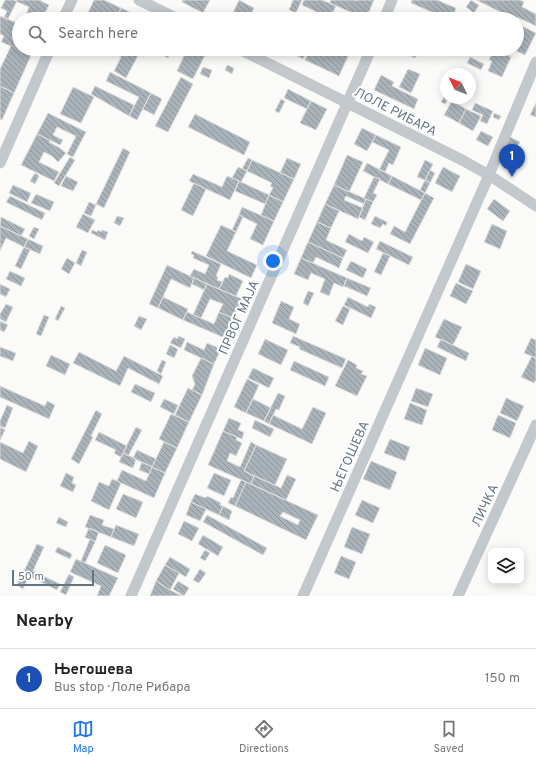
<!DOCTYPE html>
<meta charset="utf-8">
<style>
:root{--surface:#fff;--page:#f2f2f2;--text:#222;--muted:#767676;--line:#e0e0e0;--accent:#1a73e8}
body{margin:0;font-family:Overpass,sans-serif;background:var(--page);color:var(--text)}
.controls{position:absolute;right:12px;bottom:12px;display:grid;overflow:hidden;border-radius:8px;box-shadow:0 2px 10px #0003}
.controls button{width:36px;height:36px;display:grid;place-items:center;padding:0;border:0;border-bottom:1px solid var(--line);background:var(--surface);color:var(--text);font:20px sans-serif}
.compass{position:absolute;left:440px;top:68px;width:36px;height:36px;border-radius:50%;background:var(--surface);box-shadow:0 2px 10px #0003;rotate:313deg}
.scale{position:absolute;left:12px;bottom:10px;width:82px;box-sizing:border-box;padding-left:4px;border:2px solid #657683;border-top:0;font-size:11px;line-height:14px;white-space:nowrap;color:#657683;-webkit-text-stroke:3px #fff;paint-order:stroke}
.you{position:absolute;left:273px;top:261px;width:14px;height:14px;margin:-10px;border:3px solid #fff;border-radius:50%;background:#1a73e8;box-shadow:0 0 0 6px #1a73e833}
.badge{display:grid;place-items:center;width:26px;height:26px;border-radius:50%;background:var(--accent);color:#fff;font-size:13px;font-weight:700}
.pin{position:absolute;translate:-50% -33px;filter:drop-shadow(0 1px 2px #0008)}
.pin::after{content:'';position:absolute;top:21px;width:14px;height:12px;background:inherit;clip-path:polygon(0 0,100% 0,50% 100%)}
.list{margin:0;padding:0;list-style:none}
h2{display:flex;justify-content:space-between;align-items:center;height:52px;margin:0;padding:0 16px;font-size:17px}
h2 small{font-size:13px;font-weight:400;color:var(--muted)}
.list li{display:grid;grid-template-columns:26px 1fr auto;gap:12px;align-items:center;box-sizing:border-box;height:60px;padding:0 16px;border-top:1px solid var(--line)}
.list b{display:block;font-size:15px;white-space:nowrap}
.list p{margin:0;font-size:13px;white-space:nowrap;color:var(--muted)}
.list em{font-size:13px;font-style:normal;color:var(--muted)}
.icon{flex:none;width:22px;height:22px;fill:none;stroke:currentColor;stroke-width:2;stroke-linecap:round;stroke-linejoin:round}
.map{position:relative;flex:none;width:536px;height:596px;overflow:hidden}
.search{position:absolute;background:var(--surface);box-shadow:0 2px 10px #0003;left:12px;right:12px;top:12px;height:44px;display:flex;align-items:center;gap:10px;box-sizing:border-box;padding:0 14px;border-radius:22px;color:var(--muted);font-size:15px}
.sheet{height:112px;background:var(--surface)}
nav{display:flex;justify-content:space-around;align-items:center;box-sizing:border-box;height:56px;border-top:1px solid var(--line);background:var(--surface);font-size:11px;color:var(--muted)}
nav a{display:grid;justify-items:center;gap:2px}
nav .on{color:var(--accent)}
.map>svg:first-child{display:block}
.building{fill:url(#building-back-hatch);stroke:#dcdcda;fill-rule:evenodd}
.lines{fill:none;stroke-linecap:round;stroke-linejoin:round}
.minor{stroke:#c3c8cc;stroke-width:11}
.labels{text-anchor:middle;stroke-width:4;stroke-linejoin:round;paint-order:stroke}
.street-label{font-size:13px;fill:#657683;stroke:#fff}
</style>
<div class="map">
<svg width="536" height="596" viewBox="0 0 536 596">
<defs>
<pattern id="building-back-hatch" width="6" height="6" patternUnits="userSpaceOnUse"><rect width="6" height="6" fill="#aab3b9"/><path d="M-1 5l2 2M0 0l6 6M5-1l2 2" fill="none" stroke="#8e969c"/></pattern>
</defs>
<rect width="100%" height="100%" fill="#fafaf8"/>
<path class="building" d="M5 0H13L17 1 8 19 4 17 7 11 1 8Z
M13 0H39L49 5 42 19H36L26 15 29 7Z
M94 0H104L121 8 116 19H108L104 17V19H85Z
M183 0H210L203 13 182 2Z
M239 0 254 8 252 12 254 13 251 19H230Z
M293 0H302L296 13 289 10Z
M304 0H322L336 6 330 18 302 5Z
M331 0H354L357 1V0H374L366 19 330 3Z
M412 0H437L456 8 452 19H448L411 3Z
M471 0 479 5 474 13 466 7Z
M476 0H520L524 2 522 7 536 14V26L517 17V19H515Z
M121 8 139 16 138 19H116Z
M353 13 366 19H350Z
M0 16 19 24V49H34L14 93 0 86V69L11 46 1 42 4 36 0 34Z
M522 26 536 33 525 55 513 49H517V36Z
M117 49H134L140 52 126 78 114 71 121 57 114 53Z
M159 49H172L168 58 158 52Z
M187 49H202L207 51 193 79 177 71Z
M284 49H308L303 59Z
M310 49H314L326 55 329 49 335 51 336 49H337L349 54 339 76 305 60Z
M337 49H351L349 54Z
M396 49H419L415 58Z
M498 51 511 57 502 77 488 71 492 61 489 60 492 53 496 55Z
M470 57 484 64 481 70 467 63Z
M227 65 234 68 232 74 225 70Z
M203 67 212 70 209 78 200 74Z
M408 69 420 74 411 93 399 87Z
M110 72 151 93 137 120 129 116 139 97 106 81Z
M381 75 394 82 392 86 418 99 414 109 374 90Z
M181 77 193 84 168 132 155 126Z
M0 86 14 93 2 120 0 119Z
M95 86 134 105 129 116 91 94Z
M73 87 94 97 81 123 60 114Z
M288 89 311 101 307 109 284 98Z
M151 93 162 99 154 115 143 109Z
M446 93V98H449L445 104 441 102Z
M281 99 285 101 279 113 275 111Z
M311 101 327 109 316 130 300 123Z
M452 101 466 109 459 123 444 115Z
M475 103 493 111 487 124 480 121 483 115 472 110Z
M536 103V117L530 115Z
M466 109 481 116 473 131 459 123Z
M48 113 86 132 73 157 67 154 76 136 57 127 53 135 63 140 60 145 37 134Z
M494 113 501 116 499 120 493 117Z
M195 114 250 142 244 155 188 127Z
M362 128 376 135 367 151 354 144Z
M481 131 493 137 488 146 476 140Z
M37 134 50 140 49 142 58 147 66 153 58 162 52 156 44 152 39 162 59 172 54 181 21 165Z
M376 135 401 147 393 165 389 163 385 172 379 170 389 150 372 142Z
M510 137 520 142 508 164 498 159Z
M123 148 130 152 104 208 96 204Z
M347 155 363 162 349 192 334 185Z
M70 157 75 160 59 186 54 183Z
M248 158 252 160 247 171 242 169Z
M287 158 301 164 294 179 280 173Z
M252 160 294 179 283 202 269 195 273 188 270 186 272 183 247 171Z
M425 160 433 164 425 180 417 177Z
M367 163 392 176 388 184 363 171Z
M238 167 247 171 241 182 232 178Z
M443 167 460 176 452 192 435 183Z
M430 170 435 173 430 183 425 180Z
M35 173 39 176 35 184 30 181Z
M193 174 222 187 227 176 239 181 230 200 189 181Z
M66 176 78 182 73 191 61 186Z
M392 176 425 193 421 200 388 184Z
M374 177 380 179 373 193 377 195 373 202 364 198Z
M425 180 430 183 425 193 420 190Z
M239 181 269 195 265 204 235 191Z
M194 183 206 189 193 216 181 210Z
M13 185 31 193 27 202 9 193Z
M334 185 366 199 364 204 346 196 344 200 363 208 358 219 325 204Z
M425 193 434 198 410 244 390 234 394 226 405 232Z
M36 194 54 202 50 211 31 203Z
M269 195 283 202 274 221 261 215Z
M10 196 45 213 42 220 6 202Z
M366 199 373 202 365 220 359 217Z
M494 199 510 211 503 221 487 209Z
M89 202 96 205 91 216 84 213Z
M325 204 339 211 331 228 317 222Z
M242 207 274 221 263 245 250 239 257 224 239 215Z
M83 214 95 220 88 233 76 227Z
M239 215 243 217 236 232 232 230Z
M117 216 124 218 120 226 114 223Z
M375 216 387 222 386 226 383 224 380 228 371 224Z
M1 217 25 229 21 236 0 226Z
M317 222 331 228 326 240 347 250 343 258 308 242Z
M492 224 507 231 500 249 484 242Z
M221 225 236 232 227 251 257 265 251 278 206 256Z
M0 226 28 239 24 247 6 238 0 251Z
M34 227 39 229 34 239 29 236Z
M92 230 97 232 98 230 101 232 102 230 108 232 105 240 91 233Z
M349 234 362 241 364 237 374 242 368 253 345 242Z
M28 239 43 246 40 254 24 247Z
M380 241 413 257 409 265 376 249Z
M308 242 343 258 339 268 316 257 313 263 301 258Z
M24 247 30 250 21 269 15 266Z
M82 250 87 252 81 266 76 263Z
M192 251 221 264 216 276 218 277 217 280 223 282 219 289 190 276 194 269 205 274 209 265 193 258 194 255 191 254Z
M383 253 390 256 381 275 374 272Z
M67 258 75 263 69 274 61 269Z
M301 258 347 278 343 287 334 283 329 296 320 292 325 279 311 273 308 280 294 274Z
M351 261 367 269 363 278 346 270Z
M466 264 481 271 473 289 458 282Z
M167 265 194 278 190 288 171 279 158 308 149 304Z
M10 271 25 278 21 286 6 279Z
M229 274 243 281 236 296 219 289 225 277 228 278Z
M194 278 207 284 204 290 192 284Z
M347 278 371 288 367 296 344 286Z
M456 283 473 291 466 304 450 296Z
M0 284 10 289 6 297 0 294Z
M207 284 242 299 233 318 219 312 223 304 210 299 201 318 193 315Z
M308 291 314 293 308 306 303 303Z
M163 297 188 309 183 320 158 308Z
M348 297 368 307 369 304 376 307 371 318 344 305Z
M281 301 294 307 289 319 300 324 296 334 272 323Z
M6 304 13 307 6 322 0 319V314Z
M61 306 65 308 58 321 55 319Z
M343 306 350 309 343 325 335 321Z
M187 312 214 324 219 312 233 318 225 338 183 320Z
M44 315 49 317 41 336 36 334Z
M139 316 147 319 141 330 134 326Z
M444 319 462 327 453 345 435 337Z
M0 321 8 325 4 332 0 330Z
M179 336 185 339 181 348 170 343 174 337 177 339Z
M293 336 346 359 342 368 299 349 300 347 290 343Z
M531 338 536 340V358L524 353Z
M265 339 288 350 281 365 258 354Z
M441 339 469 353 466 361 437 347Z
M187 342 204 350 207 343 221 349 214 364 184 350Z
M170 345 178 349 174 358 166 354Z
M0 347 16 353 13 361 0 356Z
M425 348 447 358 440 375 418 365Z
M79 352 116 371 124 356 163 376 159 384 128 368 120 386 73 363Z
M51 355 70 364 65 375 46 366Z
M532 356 536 359V380L534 383 521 377Z
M201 358 214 364 202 395 192 390 195 384 192 376Z
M162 360 166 362 161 374 157 371Z
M348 360 357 365 356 368 363 371 361 374 367 376 357 396 335 386Z
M294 361 329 377 325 386 290 370Z
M253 368 274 378 269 388 248 378Z
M247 379 259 385 246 413 234 407Z
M135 384 155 393 151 402 131 392Z
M0 386 45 406 47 401 55 405 49 419 0 397Z
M188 388 202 395 189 422 175 415Z
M416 388 433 394 428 407 411 401Z
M278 393 285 396 279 410 276 409 269 424 264 421Z
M506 398 524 406 517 421 500 413Z
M164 399 178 405 174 414 160 407Z
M253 399 271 408 264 421 246 413Z
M410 403 427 410 422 425 404 419Z
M7 405 13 408 5 428 0 426V421Z
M313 407 326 413 312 444 269 424 273 415 302 429Z
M96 410 102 414 91 436 93 437 79 464 71 459Z
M171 414 189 422 177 448 159 439Z
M498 415 516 423 510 438 492 430Z
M229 418 241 423 238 430 244 432 242 439 223 431Z
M255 420 274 429 270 437 252 428Z
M0 427 5 430 0 440Z
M136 427 142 430 128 456 123 453Z
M223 431 237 437 236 440 242 443 236 456 230 453 227 461 240 467 251 442 256 445 244 471 254 476 251 484 208 465Z
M99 432 127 446 121 457 114 453 116 450 95 440Z
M390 439 410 447 405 461 384 453Z
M29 441 38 446 26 472 0 459V442L23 453Z
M164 442 177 448 165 473 152 467Z
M256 445 287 459 275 485 244 471Z
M137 450 156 459 152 467 133 458Z
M123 453 136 459 133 468 119 462Z
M371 461 397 472 390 490 363 479Z
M142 462 152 467 149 474 139 470Z
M152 467 165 473 154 498 117 481 122 470 146 481Z
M66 473 74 477 72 483 76 485 73 492 60 486Z
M214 473 231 480 224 496 207 488Z
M287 475 296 479 286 500 251 484 254 476 281 488Z
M112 479 121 483 109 510 91 501 99 482 109 486Z
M241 480 246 482 235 506 228 503 231 497 233 498Z
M246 482 318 515 306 540 235 506ZM283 512 300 520 298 525 280 516Z
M123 494 143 502 136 518 116 509Z
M195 494 206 498 207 496 221 503 220 505 223 506 219 515 191 502Z
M362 500 380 508 373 523 355 515Z
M191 502 206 509 200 521 186 515Z
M223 506 232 511 229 520 219 515Z
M90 515 104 520 102 525 114 529 111 537 85 527Z
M207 515 267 548 263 555 203 522Z
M59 517 68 522 66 527 56 523Z
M184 521 199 528 192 541 178 534Z
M116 525 139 534 134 546 111 537Z
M352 527 370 534 362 554 344 547Z
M89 528 99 532 95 542 85 537Z
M203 535 223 547 218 556 198 544Z
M90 539 95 542 85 563 81 561Z
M37 544 44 547 33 571 60 584 57 590 23 573Z
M105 545 126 555 118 573 97 563Z
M58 547 72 554 70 559 55 552Z
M205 550 210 553 205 561 200 558Z
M341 556 356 562 349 579 334 573Z
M170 557 190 569 186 577 165 565Z
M76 559 118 578 109 596H97L101 586 70 572Z
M165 565 179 573 170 590 156 581Z
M200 569 206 573 199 583 193 580Z
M23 573 29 576 23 589 17 585Z
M69 574 74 577 66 595 60 592Z
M156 581 170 590 182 596H150Z
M178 581 189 588 184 596 173 589Z"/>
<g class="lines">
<path class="minor" d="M139 0 178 19
M63 19 72 0
M384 19 392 0
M239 49 462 160 489 175 536 206
M0 163 50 49
M131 596 371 49
M303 596 486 182 536 62
M458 596 536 425"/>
</g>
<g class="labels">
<g class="street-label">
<text transform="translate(396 111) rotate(27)" y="5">ЛОЛЕ РИБАРА</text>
<text transform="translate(238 317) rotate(-66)" y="5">ПРВОГ МАЈА</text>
<text transform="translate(349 456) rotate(-66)" y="5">ЊЕГОШЕВА</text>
<text transform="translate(484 505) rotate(-65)" y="5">ЛИЧКА</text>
</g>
</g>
</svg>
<div class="controls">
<button><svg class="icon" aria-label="layers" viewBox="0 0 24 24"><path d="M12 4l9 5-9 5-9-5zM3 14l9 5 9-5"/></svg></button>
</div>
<svg class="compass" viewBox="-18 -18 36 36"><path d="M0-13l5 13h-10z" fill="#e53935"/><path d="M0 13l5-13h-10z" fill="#767676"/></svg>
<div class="scale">50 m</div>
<div class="you"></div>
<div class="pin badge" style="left:512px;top:177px;background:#1a4fb4">1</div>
<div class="search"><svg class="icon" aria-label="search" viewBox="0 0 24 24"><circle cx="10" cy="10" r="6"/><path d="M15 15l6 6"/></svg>Search here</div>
</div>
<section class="sheet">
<h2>Nearby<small></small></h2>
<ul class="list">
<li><span class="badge" style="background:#1a4fb4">1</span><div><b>Његошева</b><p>Bus stop · Лоле Рибара</p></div><em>150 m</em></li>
</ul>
</section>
<nav>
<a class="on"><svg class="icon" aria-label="map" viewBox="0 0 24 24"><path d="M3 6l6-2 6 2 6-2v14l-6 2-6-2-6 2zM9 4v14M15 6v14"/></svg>Map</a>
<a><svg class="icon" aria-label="directions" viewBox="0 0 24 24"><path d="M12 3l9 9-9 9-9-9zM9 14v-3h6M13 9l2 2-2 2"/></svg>Directions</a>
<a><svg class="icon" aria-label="saved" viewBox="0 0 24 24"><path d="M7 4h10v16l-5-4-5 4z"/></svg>Saved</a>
</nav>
